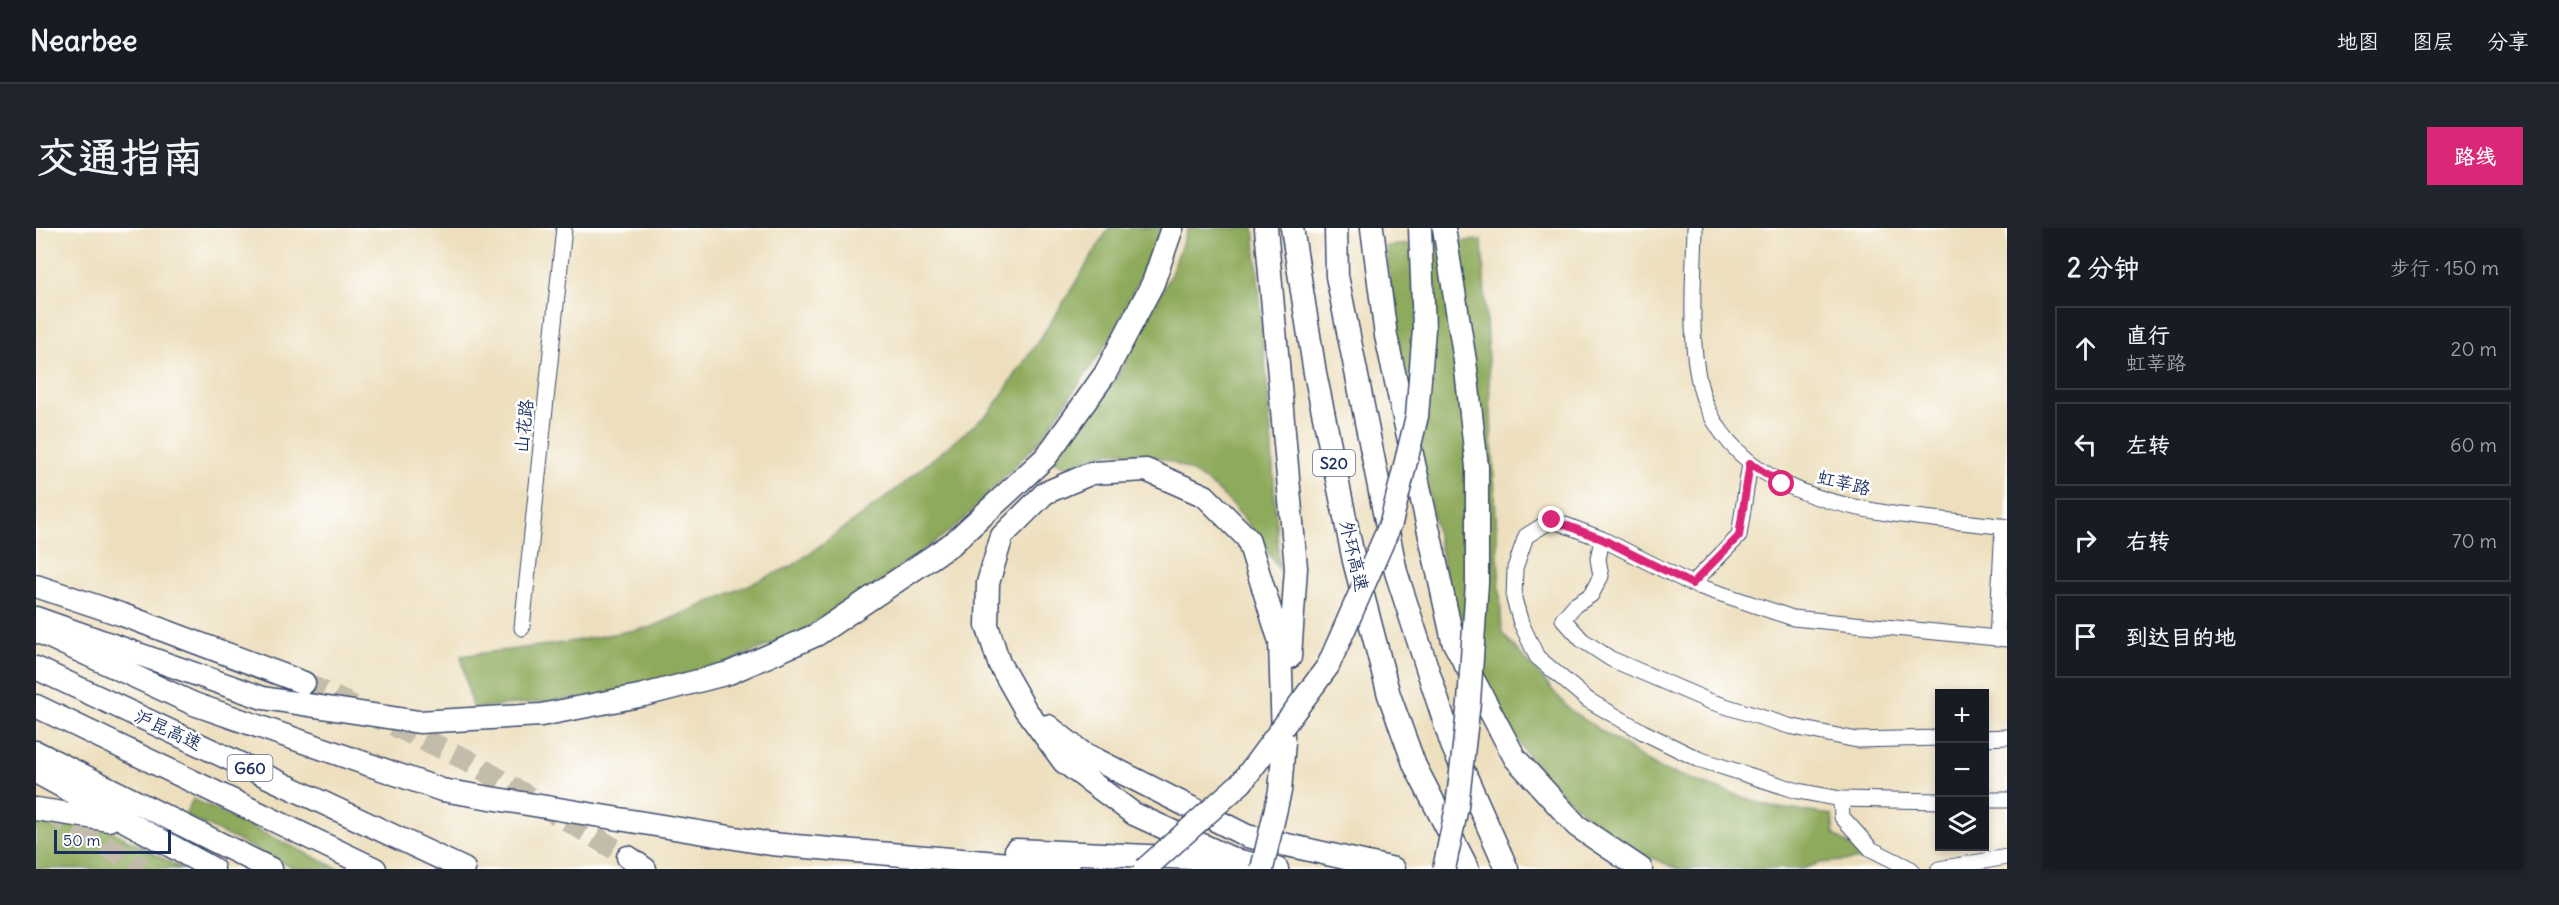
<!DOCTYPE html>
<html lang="zh">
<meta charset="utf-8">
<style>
:root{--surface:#171b24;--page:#20242c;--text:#f1f3f6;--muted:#9ea1a6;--line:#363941;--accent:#db2777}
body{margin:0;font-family:Delius,"LXGW WenKai TC",sans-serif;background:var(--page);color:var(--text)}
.controls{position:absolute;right:18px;bottom:18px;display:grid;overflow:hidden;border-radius:0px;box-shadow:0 3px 9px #0003}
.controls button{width:54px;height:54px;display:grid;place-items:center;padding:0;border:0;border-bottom:2px solid var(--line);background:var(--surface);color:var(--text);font:30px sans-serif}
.scale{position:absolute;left:18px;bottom:15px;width:117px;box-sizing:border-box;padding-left:6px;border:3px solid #1b2f5e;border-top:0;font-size:16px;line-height:21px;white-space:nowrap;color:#1b2f5e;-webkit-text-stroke:4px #fff;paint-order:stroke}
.stop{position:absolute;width:18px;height:18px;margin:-14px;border:4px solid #db2777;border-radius:50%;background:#fff}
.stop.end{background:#db2777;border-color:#fff;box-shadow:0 2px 6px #0008}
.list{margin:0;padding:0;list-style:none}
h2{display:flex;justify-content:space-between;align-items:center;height:78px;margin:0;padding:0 24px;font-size:26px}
h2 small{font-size:20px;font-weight:400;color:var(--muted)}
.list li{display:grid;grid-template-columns:39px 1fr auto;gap:18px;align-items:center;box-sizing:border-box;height:84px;margin:0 12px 12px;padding:0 12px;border:2px solid var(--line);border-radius:0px}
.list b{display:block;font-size:22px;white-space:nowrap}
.list p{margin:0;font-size:20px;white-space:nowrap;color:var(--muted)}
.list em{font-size:20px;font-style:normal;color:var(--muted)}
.icon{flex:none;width:33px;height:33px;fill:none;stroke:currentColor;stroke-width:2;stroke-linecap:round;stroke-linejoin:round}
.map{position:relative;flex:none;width:1971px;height:641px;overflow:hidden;border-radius:0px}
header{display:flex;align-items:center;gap:36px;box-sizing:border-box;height:84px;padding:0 30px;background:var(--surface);border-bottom:2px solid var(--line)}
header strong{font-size:28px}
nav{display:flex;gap:33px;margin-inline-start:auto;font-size:21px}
.intro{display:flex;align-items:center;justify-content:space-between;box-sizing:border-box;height:144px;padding:0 36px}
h1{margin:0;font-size:42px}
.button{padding:15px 27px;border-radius:0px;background:var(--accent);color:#fff;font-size:21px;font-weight:700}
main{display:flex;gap:36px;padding:0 36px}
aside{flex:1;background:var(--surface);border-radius:0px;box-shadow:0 3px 9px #0003}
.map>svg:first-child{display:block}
.forest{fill:#8eaa5c;stroke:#546c5d;stroke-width:1.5}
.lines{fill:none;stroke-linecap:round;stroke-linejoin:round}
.highway-tunnel{stroke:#c3bcaa;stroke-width:22;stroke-dasharray:22 11;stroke-linecap:butt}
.minor-casing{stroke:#3a496c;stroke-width:17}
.highway-casing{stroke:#3a496c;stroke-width:25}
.minor{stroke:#fff;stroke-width:15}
.highway{stroke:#fff;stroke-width:22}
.highway-bridge-casing{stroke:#3a496c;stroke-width:25;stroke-linecap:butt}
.highway-bridge{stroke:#fff;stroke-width:22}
.route{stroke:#db2777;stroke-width:8}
.labels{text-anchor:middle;stroke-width:5;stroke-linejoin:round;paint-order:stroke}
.shield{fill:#fff;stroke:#5f6d8e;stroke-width:1.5}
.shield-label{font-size:16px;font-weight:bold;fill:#1b2f5e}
.street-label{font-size:18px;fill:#1b2f5e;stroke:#fff}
</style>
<header>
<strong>Nearbee</strong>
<nav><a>地图</a><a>图层</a><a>分享</a></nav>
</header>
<div class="intro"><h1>交通指南</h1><a class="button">路线</a></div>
<main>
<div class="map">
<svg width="1971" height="641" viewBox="0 0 1971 641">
<rect width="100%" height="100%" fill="#fff"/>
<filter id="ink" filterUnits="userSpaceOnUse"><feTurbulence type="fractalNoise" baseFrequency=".0167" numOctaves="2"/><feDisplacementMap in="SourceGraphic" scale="12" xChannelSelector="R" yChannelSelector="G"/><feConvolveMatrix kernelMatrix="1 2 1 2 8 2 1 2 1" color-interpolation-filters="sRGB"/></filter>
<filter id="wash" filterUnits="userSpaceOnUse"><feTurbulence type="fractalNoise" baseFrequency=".008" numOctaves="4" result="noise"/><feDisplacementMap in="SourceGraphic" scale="24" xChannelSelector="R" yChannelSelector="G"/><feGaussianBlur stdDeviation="1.35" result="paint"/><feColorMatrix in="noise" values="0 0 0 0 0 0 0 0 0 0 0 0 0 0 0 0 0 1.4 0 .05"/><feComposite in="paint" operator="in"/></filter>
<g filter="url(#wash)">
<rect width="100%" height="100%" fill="#eddfbd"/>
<path class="forest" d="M1073 0H1126L1080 102 1005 211 922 297 844 354 764 404 664 446 561 469 436 480 425 428 527 415 616 399 756 338 853 267 955 183 1021 85Z
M1152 0H1218L1235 204 1243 341C1203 278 1165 227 1083 224 1069 223 1044 234 1030 239L1016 232 1081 148 1135 46Z
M1446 12 1466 405 1535 483 1622 540 1736 579 1796 587 1798 606 1831 631 1784 635 1766 641H1642L1583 616 1511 552 1466 493 1417 381 1363 128 1350 18Z
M157 571 303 641H260L149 587Z
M0 591 70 600 147 641H0Z"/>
</g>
<g filter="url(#ink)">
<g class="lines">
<path class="highway-tunnel" d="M268 455 431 532 592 629
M12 583 107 641"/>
<defs>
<path id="minor" d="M1659 0C1658 51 1650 134 1672 181 1722 288 1870 286 1971 299
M1566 311 1516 292 1490 308 1479 340 1478 371 1485 395 1501 429 1552 472 1607 504 1662 531 1762 563 1805 571 1904 573
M1656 356 1703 308 1714 235
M486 400 528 0
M1961 411 1967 298
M1904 510 1821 512 1753 498 1673 473 1575 431 1546 412 1527 391 1539 377 1555 367 1565 348 1562 331 1566 311 1656 356 1757 390 1971 411
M1948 510 1971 509
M1805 571 1806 589 1835 621 1875 641
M1948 572H1971
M1903 641 1971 629"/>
<path id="highway" d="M1230 0 1260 340 1254 429
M1256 0 1279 145 1318 333 1353 467 1379 538 1432 641
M1300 0 1301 48 1360 344 1416 517 1471 641
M1336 0 1350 108 1417 413 1479 530 1541 598 1605 641
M0 358 87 387 268 455
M0 390 227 470 383 494 505 487 608 467 693 445 780 407 917 315 1010 229 1069 146 1117 55 1136 0
M5 405 158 476 406 562 735 616 1033 641
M0 440 428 641
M0 478 339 641
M1012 498 1045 524 1211 608 1358 641
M0 524 235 641
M0 544 177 641
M0 581 73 592
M980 622 1199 632 1241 641
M592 629 609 641
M1199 632 1098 586 1028 534 989 481 963 435 951 397 952 355 966 308 1009 265 1056 245 1110 242 1169 268 1212 311 1244 414 1247 510"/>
</defs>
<use href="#minor" class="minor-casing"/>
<use href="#highway" class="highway-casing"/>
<use href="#minor" class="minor"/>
<use href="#highway" class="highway"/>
<defs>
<path id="highway-bridge" d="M1408 0 1429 133 1441 239V355L1433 474 1421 579 1408 641
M1109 641 1206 554 1292 438 1355 295 1381 188 1388 101 1384 0
M1226 641 1244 563 1248 514"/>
</defs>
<use href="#highway-bridge" class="highway-bridge-casing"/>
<use href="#highway-bridge" class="highway-bridge"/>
</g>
</g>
<g class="lines" filter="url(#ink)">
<path class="route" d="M1516 292 1566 311 1656 356 1703 308 1714 235 1746 256"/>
</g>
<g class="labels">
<g class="shield">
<rect x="1277" y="222" width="42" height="26" rx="4.5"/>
<rect x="191.5" y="527" width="45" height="26" rx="4.5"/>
</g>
<g class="shield-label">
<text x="1298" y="241">S20</text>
<text x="214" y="546">G60</text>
</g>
<g class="street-label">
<text transform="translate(488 198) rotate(-84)" y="6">山花路</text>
<text transform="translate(1808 255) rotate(14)" y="6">虹莘路</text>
<text transform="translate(1318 328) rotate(77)" y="6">外环高速</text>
<text transform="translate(132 502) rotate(25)" y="6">沪昆高速</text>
</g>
</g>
</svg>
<div class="controls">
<button>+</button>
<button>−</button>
<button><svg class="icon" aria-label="layers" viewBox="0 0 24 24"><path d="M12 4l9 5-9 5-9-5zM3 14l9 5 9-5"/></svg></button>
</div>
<div class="scale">50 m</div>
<div class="stop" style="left:1746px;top:256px"></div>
<div class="stop end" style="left:1516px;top:292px"></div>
</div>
<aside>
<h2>2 分钟<small>步行 · 150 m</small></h2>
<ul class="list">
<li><svg class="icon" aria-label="ahead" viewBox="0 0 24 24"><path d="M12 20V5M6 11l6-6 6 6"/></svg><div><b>直行</b><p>虹莘路</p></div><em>20 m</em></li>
<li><svg class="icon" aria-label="left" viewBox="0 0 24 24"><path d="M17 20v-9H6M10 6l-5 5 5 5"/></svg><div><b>左转</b></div><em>60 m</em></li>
<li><svg class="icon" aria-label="right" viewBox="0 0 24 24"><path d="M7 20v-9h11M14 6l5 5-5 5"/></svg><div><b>右转</b></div><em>70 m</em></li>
<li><svg class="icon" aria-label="arrive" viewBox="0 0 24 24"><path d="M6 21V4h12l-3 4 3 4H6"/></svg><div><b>到达目的地</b></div></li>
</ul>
</aside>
</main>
